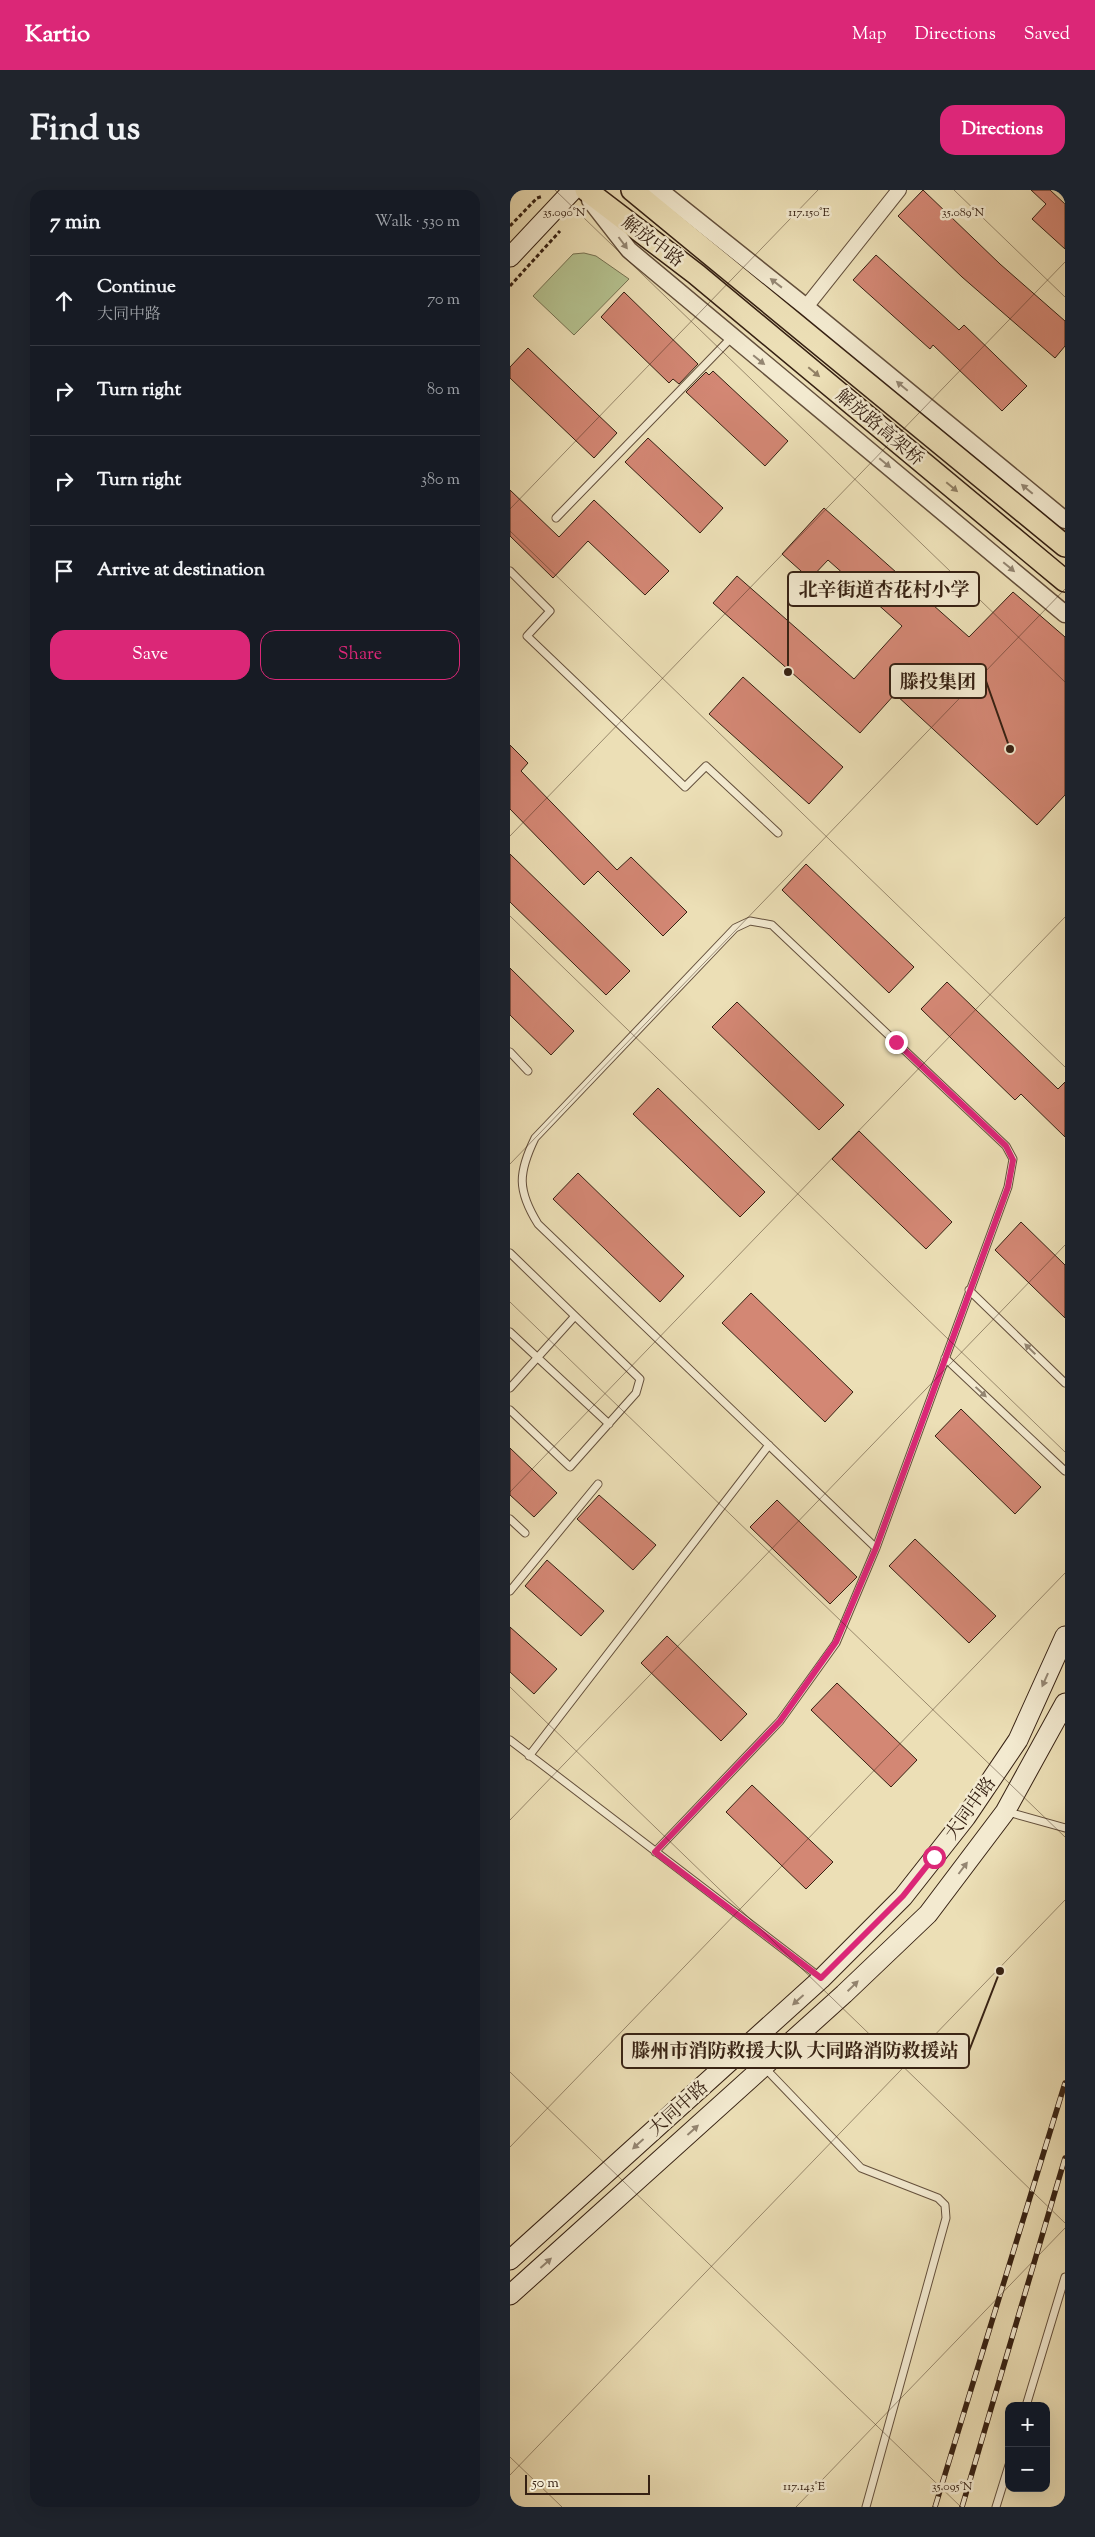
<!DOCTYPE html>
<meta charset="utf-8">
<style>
:root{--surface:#171b24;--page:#20242c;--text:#f1f3f6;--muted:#9ea1a6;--line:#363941;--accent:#db2777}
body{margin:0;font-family:"Sorts Mill Goudy","Noto Serif SC",serif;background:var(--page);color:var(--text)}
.controls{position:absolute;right:15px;bottom:15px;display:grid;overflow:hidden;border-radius:10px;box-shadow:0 5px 20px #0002}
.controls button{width:45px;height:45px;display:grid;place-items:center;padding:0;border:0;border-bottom:1px solid var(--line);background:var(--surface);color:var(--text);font:25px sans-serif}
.scale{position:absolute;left:15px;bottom:12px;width:125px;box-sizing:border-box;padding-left:5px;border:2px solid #362113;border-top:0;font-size:14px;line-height:18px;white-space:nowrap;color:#362113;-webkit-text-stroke:4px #f3ead0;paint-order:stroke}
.stop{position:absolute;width:15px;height:15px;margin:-11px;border:4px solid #db2777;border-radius:50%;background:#fff}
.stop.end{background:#db2777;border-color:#fff;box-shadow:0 1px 5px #0008}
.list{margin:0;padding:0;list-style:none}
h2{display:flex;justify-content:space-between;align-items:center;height:65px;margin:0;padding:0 20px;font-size:21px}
h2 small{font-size:16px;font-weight:400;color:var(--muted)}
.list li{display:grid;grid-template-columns:32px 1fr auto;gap:15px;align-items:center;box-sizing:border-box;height:90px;padding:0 20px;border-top:1px solid var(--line)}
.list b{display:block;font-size:19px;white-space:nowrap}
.list p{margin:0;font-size:16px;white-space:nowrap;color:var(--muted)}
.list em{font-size:16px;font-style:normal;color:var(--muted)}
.actions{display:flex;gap:10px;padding:15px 20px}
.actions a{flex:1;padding:11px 0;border:1px solid var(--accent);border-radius:15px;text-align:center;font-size:18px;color:var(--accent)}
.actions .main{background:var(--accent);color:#fff}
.icon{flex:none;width:28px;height:28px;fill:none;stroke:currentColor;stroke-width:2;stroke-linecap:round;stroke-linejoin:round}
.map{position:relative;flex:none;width:555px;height:2317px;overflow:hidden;border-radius:15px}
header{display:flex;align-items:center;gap:30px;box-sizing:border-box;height:70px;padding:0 25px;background:var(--accent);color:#fff}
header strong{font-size:24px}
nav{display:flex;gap:28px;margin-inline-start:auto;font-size:18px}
.intro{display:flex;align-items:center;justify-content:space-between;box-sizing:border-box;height:120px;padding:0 30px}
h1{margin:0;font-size:35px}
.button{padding:12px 22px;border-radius:15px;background:var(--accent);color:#fff;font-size:18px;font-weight:700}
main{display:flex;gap:30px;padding:0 30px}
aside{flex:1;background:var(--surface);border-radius:15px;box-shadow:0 5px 20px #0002}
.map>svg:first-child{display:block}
.green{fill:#b5c290;stroke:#767252}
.building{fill:#d38774;stroke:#362113}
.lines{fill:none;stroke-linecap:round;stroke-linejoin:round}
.service-casing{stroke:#64503c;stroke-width:9}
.minor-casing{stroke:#64503c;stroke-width:16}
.tertiary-casing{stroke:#64503c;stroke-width:19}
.secondary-casing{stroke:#362113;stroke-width:21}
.primary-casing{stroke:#362113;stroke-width:24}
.path{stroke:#362113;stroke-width:3;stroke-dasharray:4 2.5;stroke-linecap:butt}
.service{stroke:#f3ead0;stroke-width:7}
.minor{stroke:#f3ead0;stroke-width:14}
.tertiary{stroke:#f3ead0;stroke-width:16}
.secondary{stroke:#f3ead0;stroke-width:19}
.primary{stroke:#ecdfb6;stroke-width:21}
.rail-casing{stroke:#362113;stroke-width:5.5}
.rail{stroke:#f3ead0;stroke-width:4;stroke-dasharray:11;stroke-linecap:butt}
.oneway{fill:#948672}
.oneway2{fill:#918064}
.route{stroke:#db2777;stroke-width:6}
.ticks{fill:none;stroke:#362113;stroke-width:1;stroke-opacity:0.45}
.labels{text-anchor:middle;stroke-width:5;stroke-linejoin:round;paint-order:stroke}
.street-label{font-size:18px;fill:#362113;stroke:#f3ead0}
.ticks-label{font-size:12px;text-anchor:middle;fill:#362113;stroke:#f3ead0;stroke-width:5;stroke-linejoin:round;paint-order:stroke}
.leader{fill:none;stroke:#362113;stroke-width:2}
.callout-dot{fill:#362113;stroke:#f3ead0;stroke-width:2}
.callout{fill:#f3ead0;stroke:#362113;stroke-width:2}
.callout-label{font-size:19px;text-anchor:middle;font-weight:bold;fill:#362113}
</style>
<header>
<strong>Kartio</strong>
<nav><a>Map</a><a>Directions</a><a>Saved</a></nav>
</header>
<div class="intro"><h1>Find us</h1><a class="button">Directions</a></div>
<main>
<aside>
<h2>7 min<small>Walk · 530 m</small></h2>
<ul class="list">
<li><svg class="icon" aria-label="ahead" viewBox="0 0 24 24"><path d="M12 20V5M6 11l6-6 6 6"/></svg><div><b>Continue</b><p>大同中路</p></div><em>70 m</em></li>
<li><svg class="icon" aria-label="right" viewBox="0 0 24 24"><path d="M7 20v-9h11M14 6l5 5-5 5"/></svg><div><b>Turn right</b></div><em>80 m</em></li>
<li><svg class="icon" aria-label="right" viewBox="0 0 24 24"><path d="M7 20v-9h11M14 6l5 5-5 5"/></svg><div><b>Turn right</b></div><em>380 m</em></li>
<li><svg class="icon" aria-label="arrive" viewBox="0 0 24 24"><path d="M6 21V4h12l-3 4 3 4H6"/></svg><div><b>Arrive at destination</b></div></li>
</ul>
<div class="actions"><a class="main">Save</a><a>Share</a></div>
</aside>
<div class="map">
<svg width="555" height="2317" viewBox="0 0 555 2317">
<rect width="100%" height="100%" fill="#ecdfb6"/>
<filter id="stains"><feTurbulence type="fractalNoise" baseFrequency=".004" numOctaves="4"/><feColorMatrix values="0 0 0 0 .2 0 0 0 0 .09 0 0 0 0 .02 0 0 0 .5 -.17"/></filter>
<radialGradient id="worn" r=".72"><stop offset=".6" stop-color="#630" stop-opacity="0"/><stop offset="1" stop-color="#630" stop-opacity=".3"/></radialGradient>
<path class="green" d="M74 63 86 66 119 89 64 145 23 106 63 64Z"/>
<path class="building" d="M413 0 490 74 555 131V156L545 168 452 87 388 26Z
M521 0H540L555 14V59L522 29 536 14Z
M366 65 449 140 454 135 517 196 492 221 423 155 420 159 343 90Z
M114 102 188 174 169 194 163 189 159 193 91 127Z
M18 158 107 243 84 268 0 188V177Z
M203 181 278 251 255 276 176 202 196 182 199 185Z
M138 248 213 318 190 343 115 272Z
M0 300 49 347 84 310 159 381 135 405 78 351 43 388 0 346Z
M314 318 459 447 503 402 555 447V605L527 635 385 504 350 543 203 413 227 386 344 489 392 436 318 370 300 389 272 364Z
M233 487 333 577 299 614 199 524Z
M0 555 18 573 11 581 107 680 121 667 177 722 153 746 88 681 74 695 0 619Z
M0 664 120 781 96 805 0 712Z
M296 674 404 777 379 803 272 700Z
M0 778 64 841 41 865 0 825Z
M437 792 548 899 555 892V947L511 904 505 910 411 819Z
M227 812 334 915 309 940 202 837Z
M148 898 255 1002 230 1027 123 924Z
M349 941 442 1032 416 1059 322 969Z
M68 983 174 1086 150 1112 43 1009Z
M511 1032 555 1075V1128L485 1060Z
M241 1103 343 1202 315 1232 212 1133Z
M451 1219 531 1297 505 1324 425 1246Z
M0 1258 47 1303 24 1327 0 1305Z
M89 1305 146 1355 123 1380 67 1329Z
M267 1310 347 1387 320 1414 240 1337Z
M405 1349 486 1426 459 1453 379 1376Z
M37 1370 94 1421 71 1446 15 1396Z
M0 1437 47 1479 24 1504 0 1482Z
M157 1446 237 1524 211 1551 131 1473Z
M327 1493 407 1570 381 1597 301 1520Z
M242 1595 323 1672 296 1699 216 1622Z"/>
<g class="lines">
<defs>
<path id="service" d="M46 328 222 147
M0 381 40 421 17 446 175 597 196 576 268 643
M0 862 18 881
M0 1063 130 1189 126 1203 60 1277 0 1220
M459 1100 555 1193
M0 1142 99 1234
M435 1168 555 1281
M0 1198 65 1126
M0 1329 15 1343
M0 1401 88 1294
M0 1550 311 1788
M19 1566 259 1255
M498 1622 555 1638
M145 1662 270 1531 326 1453 366 1358 498 997 503 969 496 956 262 735 240 731 225 738 25 948C8 983 7 1000 28 1034L366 1358
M254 1877 351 1978 428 2008 435 2015 436 2028 356 2317
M516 2216 555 2087
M486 2317 499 2275"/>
<path id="minor" d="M296 117 389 0"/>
<path id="tertiary" d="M144 0 157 6 296 117 555 330
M80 10 119 60 555 424"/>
<path id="secondary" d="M0 67 63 0
M0 2070 311 1789 393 1707 456 1627 508 1550 555 1446
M0 2105 334 1804 418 1724 495 1622 555 1513"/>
<path id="primary" d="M76 0 186 84 555 391
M122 0 555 356"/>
</defs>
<use href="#service" class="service-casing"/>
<use href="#minor" class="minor-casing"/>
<use href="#tertiary" class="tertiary-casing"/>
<use href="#secondary" class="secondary-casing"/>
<use href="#primary" class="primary-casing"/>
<path class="path" d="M0 36 27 8 33 6
M0 96 50 41"/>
<use href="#service" class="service"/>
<use href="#minor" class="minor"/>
<use href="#tertiary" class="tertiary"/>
<use href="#secondary" class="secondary"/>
<use href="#primary" class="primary"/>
<defs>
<path id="rail" d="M425 2317 555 1893
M452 2317 555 1968"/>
</defs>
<use href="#rail" class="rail-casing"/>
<use href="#rail" class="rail"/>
</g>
<defs><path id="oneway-solid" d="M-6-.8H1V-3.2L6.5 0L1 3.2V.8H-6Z" transform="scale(1.25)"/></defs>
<g class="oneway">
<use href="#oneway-solid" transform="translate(113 53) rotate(53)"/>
<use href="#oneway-solid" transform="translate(266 93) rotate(-142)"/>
<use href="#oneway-solid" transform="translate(249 170) rotate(39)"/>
<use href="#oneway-solid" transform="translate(392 196) rotate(-140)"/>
<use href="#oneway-solid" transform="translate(375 273) rotate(40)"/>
<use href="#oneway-solid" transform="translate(517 299) rotate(-140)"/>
<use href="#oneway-solid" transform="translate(499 377) rotate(40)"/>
<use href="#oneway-solid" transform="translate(520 1159) rotate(-136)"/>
<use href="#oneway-solid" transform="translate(471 1202) rotate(43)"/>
<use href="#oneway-solid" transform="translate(535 1490) rotate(114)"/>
<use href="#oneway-solid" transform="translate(453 1678) rotate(-53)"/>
<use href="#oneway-solid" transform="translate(343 1796) rotate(-44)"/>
<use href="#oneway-solid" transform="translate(288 1810) rotate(138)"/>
<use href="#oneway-solid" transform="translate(183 1940) rotate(-42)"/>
<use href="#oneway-solid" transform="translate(128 1954) rotate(138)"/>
<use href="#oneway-solid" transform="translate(36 2073) rotate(-42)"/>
</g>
<g class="oneway2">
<use href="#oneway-solid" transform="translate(304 182) rotate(40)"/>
<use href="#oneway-solid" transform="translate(442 297) rotate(40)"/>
</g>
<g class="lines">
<path class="route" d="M386 852 496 956 503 970 498 997 366 1358 326 1452 270 1531 145 1662 311 1788 393 1706 424 1667"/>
</g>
<path class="ticks" d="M45 0 555 492M444 0 555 107M0 319 308 0M0 341 555 877M0 646 555 72M0 726 555 1262M0 974 555 399M0 1112 555 1647M0 1302 555 727M0 1497 555 2033M0 1630 555 1055M0 1882 451 2317M0 1957 555 1383M0 2267 52 2317M0 2285 555 1710M286 2317 555 2038"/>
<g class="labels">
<g class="street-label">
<text transform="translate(143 51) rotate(37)" y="6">解放中路</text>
<text transform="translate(370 237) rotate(40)" y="6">解放路高架桥</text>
<text transform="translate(460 1618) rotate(-54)" y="6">大同中路</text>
<text transform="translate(168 1918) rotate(-42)" y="6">大同中路</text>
</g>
</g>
<g class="ticks-label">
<text x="54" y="26">35.090°N</text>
<text x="453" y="26">35.089°N</text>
<text x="299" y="26">117.150°E</text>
<text x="294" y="2300">117.143°E</text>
<text x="442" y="2300">35.095°N</text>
</g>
<path class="leader" d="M278 482L278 399M500 559L476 491M490 1781L459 1861"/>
<g class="callout-dot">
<circle cx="278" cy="482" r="5"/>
<circle cx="500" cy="559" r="5"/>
<circle cx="490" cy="1781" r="5"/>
</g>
<g class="callout">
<rect x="278" y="382" width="191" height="34" rx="5"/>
<rect x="380" y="474" width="96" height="34" rx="5"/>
<rect x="112" y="1844" width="347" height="34" rx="5"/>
</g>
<g class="callout-label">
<text x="374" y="406">北辛街道杏花村小学</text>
<text x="428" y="498">滕投集团</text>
<text x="285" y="1867">滕州市消防救援大队 大同路消防救援站</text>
</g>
<rect width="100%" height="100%" filter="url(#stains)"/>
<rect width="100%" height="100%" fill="url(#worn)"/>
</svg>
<div class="controls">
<button>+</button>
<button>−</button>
</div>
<div class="scale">50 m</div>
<div class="stop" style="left:424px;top:1667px"></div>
<div class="stop end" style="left:386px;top:852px"></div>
</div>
</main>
